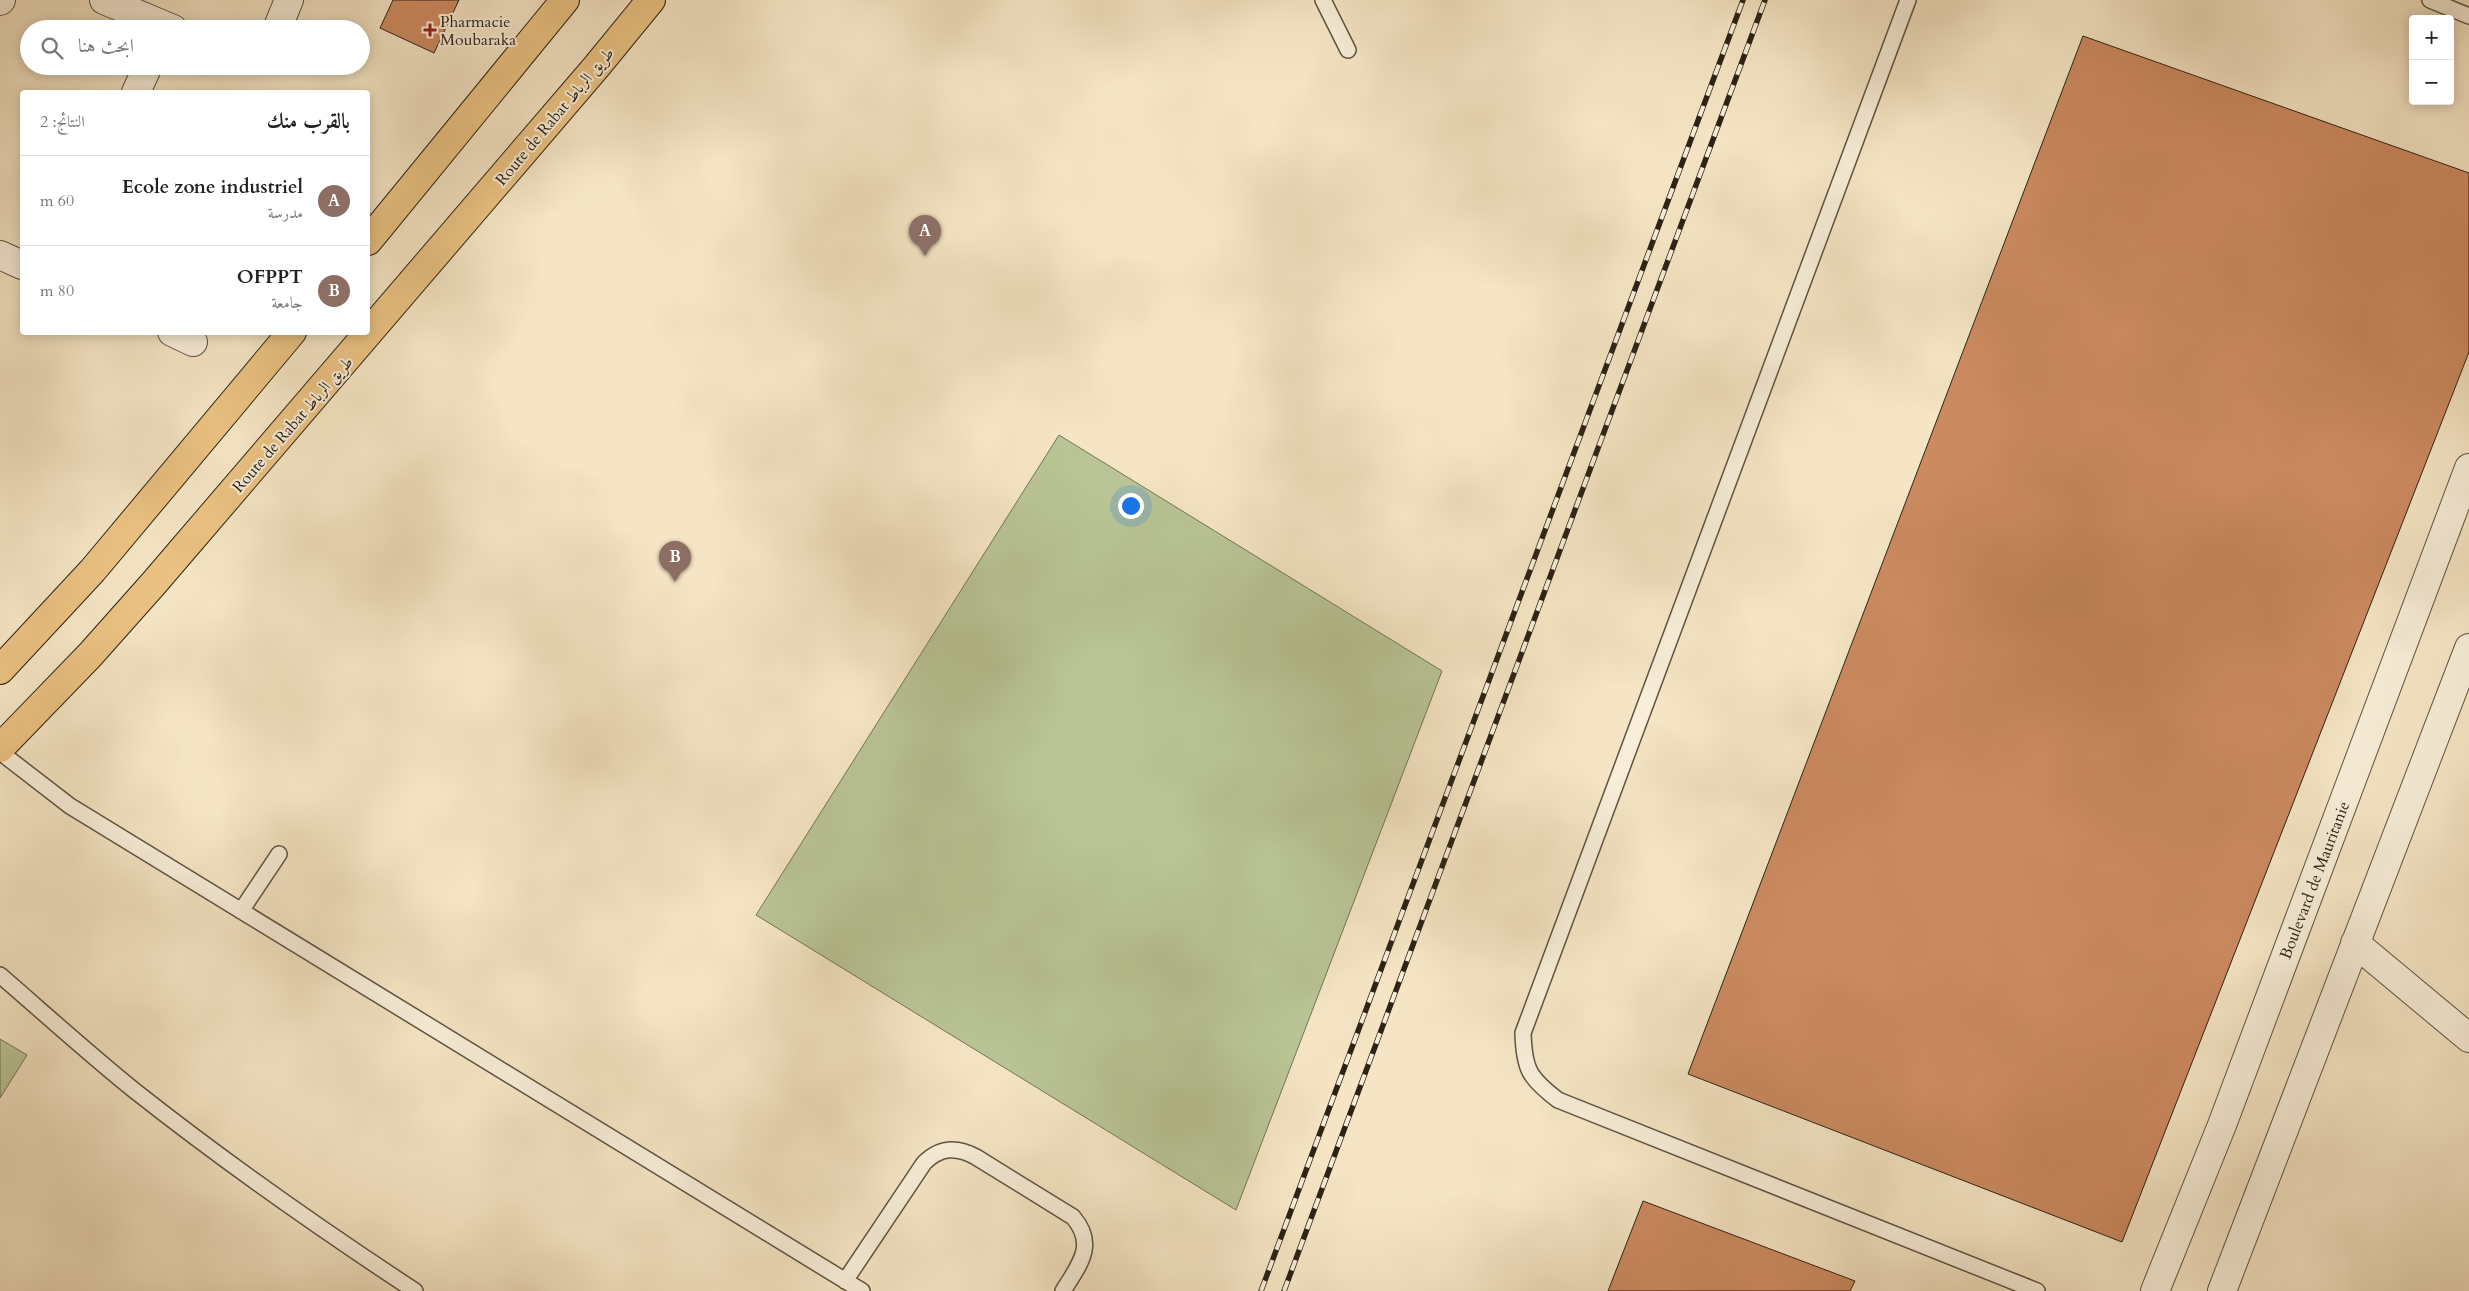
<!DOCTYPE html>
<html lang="ar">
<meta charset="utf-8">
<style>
:root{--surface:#fff;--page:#f6f6f6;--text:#222;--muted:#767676;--line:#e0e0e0;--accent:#7c3aed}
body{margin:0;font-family:Cardo,Amiri,serif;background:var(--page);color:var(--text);direction:rtl}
.controls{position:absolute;right:15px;top:15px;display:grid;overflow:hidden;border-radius:5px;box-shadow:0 2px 12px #0003}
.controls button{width:45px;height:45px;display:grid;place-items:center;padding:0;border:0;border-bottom:1px solid var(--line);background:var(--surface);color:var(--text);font:25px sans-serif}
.you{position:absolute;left:1130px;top:505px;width:18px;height:18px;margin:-12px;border:4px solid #fff;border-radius:50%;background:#1a73e8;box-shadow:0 0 0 8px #1a73e833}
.badge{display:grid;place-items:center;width:32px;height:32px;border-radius:50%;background:var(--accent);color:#fff;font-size:16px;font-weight:700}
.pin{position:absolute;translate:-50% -41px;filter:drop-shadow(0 1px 2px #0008)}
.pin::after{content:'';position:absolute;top:26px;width:18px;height:15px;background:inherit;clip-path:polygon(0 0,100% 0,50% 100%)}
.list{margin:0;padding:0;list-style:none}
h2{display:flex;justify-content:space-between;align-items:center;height:65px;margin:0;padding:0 20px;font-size:21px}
h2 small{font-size:16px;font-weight:400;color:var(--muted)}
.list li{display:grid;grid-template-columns:32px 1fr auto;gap:15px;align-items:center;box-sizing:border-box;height:90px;padding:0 20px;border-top:1px solid var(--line)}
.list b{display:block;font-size:19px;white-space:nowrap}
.list p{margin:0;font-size:16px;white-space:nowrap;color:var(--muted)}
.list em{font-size:16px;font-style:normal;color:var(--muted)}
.icon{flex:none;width:28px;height:28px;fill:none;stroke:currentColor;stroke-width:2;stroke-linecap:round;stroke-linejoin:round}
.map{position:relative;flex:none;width:2469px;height:1291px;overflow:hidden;direction:ltr}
.search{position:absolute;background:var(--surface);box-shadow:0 2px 12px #0003;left:20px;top:20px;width:350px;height:55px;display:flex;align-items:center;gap:12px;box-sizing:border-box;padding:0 18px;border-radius:28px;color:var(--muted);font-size:19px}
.panel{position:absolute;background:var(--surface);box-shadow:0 2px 12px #0003;left:20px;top:90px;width:350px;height:245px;border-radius:5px;direction:rtl}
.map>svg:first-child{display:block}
.green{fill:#b9c596;stroke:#727456}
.building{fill:#cc8a60;stroke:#2c2216}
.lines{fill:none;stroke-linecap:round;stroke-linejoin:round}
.service-casing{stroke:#5e5342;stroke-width:18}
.minor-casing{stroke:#5e5342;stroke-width:30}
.primary-casing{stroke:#2c2216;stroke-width:30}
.service{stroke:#f8eed9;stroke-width:15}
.minor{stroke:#f8eed9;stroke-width:28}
.primary{stroke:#eac282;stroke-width:28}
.rail-casing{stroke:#2c2216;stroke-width:5.5}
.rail{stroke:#f8eed9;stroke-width:4;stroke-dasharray:11;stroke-linecap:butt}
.poi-dot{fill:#8f2418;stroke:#f8eed9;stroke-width:2}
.labels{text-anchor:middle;stroke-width:4;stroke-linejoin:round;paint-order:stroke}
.poi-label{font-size:16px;fill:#2c2216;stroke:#f8eed9;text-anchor:start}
.street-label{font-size:16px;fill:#2c2216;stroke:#f8eed9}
</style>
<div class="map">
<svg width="2469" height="1291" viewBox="0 0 2469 1291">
<rect width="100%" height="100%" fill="#f5e5c4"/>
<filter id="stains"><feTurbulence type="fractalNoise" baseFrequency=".004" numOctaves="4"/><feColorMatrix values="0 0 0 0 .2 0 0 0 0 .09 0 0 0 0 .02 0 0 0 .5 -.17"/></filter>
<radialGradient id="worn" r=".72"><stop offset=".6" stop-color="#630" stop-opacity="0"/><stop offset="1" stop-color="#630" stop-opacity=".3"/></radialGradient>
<path class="green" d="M1059 435 1442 671 1236 1210 756 915Z
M0 1039 27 1055 0 1098Z"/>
<path class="building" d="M393 0H459L434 53 380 28Z
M2083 36 2469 173V352L2122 1242 1688 1074Z
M1643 1201 1855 1281 1850 1291H1608Z"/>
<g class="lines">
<defs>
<path id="service" d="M1323 0 1348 50
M1908 0 1523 1033C1524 1069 1529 1078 1558 1100L2037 1291
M2430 0 2469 16
M0 752 70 806 862 1291
M241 911 279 854
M0 975C45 1014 89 1054 135 1091 225 1162 319 1228 415 1291
M845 1281 924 1163C940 1147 956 1146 976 1157L1073 1217C1097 1245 1079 1265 1063 1291"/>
<path id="minor" d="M104 0 173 29
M0 1 1 0
M277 29 289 0
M136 92 148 66
M0 255 22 265
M172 332 193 342
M2355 943 2469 1038
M2155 1291 2222 1125 2469 468
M2222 1291 2469 648"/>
<path id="primary" d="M368 241 565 0
M0 670 93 570 292 332
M0 748 90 655 154 583 597 66 651 0"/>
</defs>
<use href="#service" class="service-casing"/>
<use href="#minor" class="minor-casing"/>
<use href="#primary" class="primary-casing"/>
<use href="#service" class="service"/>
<use href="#minor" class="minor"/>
<use href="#primary" class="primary"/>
<defs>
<path id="rail" d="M1261 1291 1743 0
M1284 1291 1765 0"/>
</defs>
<use href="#rail" class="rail-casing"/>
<use href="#rail" class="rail"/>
</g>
<path class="poi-dot" d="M427.5 22.5h5v5h5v5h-5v5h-5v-5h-5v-5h5z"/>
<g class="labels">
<g class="poi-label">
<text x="440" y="27">Pharmacie<tspan x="440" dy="18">Moubaraka</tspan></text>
</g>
<g class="street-label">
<text transform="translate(554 116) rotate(-50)" y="6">Route de Rabat طريق الرباط</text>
<text transform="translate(292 424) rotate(-49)" y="6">Route de Rabat طريق الرباط</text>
<text transform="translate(2314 880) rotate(-69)" y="6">Boulevard de Mauritanie</text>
</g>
</g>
<rect width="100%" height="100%" filter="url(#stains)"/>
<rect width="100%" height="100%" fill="url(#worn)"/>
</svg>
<div class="controls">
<button>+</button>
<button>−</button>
</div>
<div class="you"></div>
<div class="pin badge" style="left:925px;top:256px;background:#8d6e63">A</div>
<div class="pin badge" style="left:675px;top:582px;background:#8d6e63">B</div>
<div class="search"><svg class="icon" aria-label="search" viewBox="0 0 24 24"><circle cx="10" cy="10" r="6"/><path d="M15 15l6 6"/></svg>ابحث هنا</div>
<section class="panel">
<h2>بالقرب منك<small>النتائج: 2</small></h2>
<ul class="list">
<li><span class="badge" style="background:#8d6e63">A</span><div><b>Ecole zone industriel</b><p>مدرسة</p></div><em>60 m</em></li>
<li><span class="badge" style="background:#8d6e63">B</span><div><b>OFPPT</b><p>جامعة</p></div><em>80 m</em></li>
</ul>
</section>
</div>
